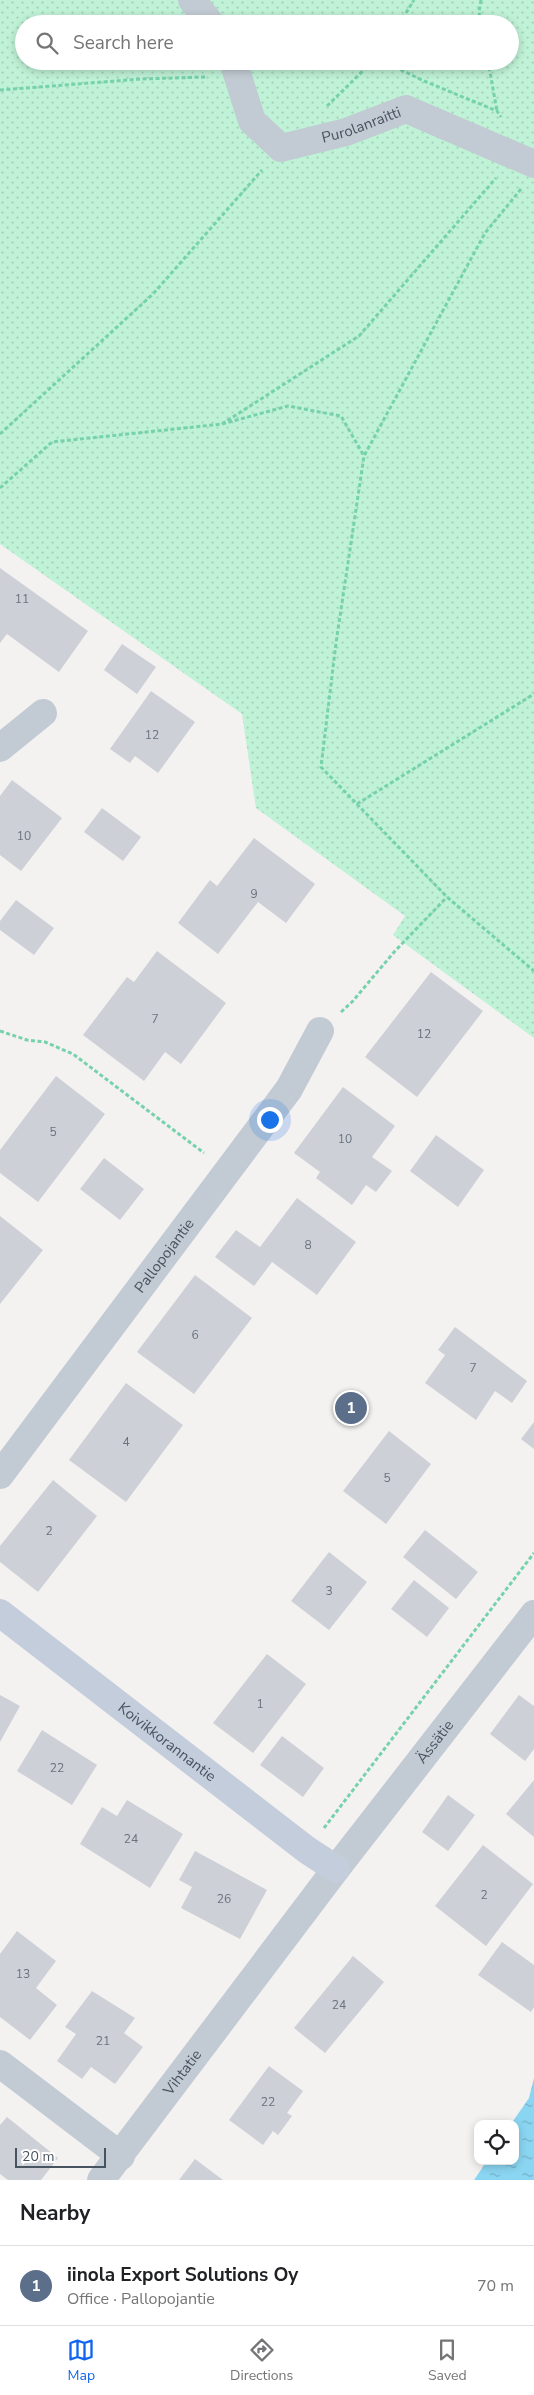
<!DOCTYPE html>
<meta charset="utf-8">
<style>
:root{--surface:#fff;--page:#f6f6f6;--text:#202124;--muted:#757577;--line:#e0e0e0;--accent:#1064ef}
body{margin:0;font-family:"Nunito Sans",sans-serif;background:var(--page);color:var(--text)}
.controls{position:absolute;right:15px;bottom:15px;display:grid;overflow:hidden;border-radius:10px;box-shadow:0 2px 8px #0003}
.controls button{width:45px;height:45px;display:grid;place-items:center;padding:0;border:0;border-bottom:1px solid var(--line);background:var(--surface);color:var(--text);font:25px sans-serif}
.scale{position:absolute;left:15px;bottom:12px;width:91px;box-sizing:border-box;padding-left:5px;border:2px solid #485360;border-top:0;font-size:14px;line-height:18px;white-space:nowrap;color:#485360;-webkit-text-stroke:4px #fff;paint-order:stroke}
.you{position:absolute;left:269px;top:1119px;width:18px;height:18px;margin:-12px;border:4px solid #fff;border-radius:50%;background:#1a73e8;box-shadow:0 0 0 8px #1a73e833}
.badge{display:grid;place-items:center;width:32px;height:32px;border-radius:50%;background:var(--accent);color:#fff;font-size:16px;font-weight:700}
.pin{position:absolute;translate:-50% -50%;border:2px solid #fff;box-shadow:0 1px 5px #0006}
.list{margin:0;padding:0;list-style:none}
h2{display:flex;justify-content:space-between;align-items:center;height:65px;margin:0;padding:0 20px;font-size:21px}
h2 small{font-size:16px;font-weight:400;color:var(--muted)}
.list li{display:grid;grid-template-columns:32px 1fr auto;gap:15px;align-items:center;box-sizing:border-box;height:80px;padding:0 20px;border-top:1px solid var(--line)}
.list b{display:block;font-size:19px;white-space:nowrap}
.list p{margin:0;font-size:16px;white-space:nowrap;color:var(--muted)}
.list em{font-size:16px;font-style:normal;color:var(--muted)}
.icon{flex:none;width:28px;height:28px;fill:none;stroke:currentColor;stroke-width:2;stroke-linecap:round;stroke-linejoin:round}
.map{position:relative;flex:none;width:534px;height:2180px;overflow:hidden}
.search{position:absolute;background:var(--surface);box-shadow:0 2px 8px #0003;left:15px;right:15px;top:15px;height:55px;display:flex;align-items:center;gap:12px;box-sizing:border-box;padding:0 18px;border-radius:28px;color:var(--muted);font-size:19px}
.sheet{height:145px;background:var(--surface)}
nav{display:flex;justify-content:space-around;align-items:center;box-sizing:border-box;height:70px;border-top:1px solid var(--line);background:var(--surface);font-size:14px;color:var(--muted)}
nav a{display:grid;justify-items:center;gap:2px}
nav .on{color:var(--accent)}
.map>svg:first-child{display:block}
.park{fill:url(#park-dots);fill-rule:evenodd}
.water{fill:url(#water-ripples)}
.building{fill:#cdd0d6}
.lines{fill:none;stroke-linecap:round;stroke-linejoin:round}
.path{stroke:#75d2aa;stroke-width:3;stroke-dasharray:4 2.5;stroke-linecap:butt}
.street{stroke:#c2cbd3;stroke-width:28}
.secondary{stroke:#c3cddb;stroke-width:28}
.labels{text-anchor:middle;stroke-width:5;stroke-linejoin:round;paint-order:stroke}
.number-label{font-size:12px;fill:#69727e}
.street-label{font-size:15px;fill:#485360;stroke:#fff}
</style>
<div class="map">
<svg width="534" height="2180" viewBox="0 0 534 2180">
<defs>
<pattern id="park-dots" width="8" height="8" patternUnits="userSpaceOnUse" patternTransform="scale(1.25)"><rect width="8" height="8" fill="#bff2d6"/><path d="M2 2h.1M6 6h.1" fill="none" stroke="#a6d1ba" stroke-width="1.8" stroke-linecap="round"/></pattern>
<pattern id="water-ripples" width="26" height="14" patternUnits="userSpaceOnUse" patternTransform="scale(1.25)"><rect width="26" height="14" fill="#8ad5f1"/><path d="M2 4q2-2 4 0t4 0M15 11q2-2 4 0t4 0" fill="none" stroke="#73afc7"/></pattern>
</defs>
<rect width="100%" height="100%" fill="#f4f1f1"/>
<path class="park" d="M0 0H534V1038L393 935 405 916 256 808 242 714 0 544ZM24 24H510V61H24Z"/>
<path class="water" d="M534 2078V2180H474L487 2161H515V2124H511L529 2098Z"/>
<path class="building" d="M0 568 88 631 59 672 7 634 0 643Z
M122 644 156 667 137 694 104 670Z
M151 691 195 722 158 773 135 756 130 763 110 749Z
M12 780 62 818 21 871 0 855V796Z
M102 808 141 837 123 861 84 832Z
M254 838 315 884 286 923 258 902 218 954 178 923 210 880 217 886Z
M16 900 54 928 34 955 0 930V921Z
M157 951 226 1003 181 1064 165 1052 144 1081 83 1035 127 977 134 982Z
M431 972 483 1011 417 1097 365 1057Z
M56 1076 105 1114 38 1202 0 1173V1150Z
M343 1087 395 1126 372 1157 392 1171 376 1192 366 1185 352 1205 316 1178 320 1172 294 1153Z
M436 1135 484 1170 458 1207 410 1171Z
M104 1158 144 1189 120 1220 80 1189Z
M297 1198 356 1242 317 1295 272 1262 254 1286 215 1257 236 1230 260 1247Z
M0 1216 43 1250 0 1304Z
M195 1275 252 1318 194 1394 137 1352Z
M455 1327 527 1381 512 1403 495 1391 476 1420 425 1383 445 1355 438 1350Z
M126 1383 183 1425 126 1502 69 1460Z
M534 1422V1449L521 1439Z
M389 1431 431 1464 386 1524 343 1491Z
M53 1480 97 1516 38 1592 0 1562V1546Z
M425 1530 478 1572 456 1599 403 1557Z
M329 1552 367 1582 329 1630 291 1601Z
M414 1580 449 1608 427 1637 391 1609Z
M267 1654 306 1684 253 1753 213 1723Z
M0 1695 20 1706 0 1742Z
M519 1695 534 1706V1749L525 1761 490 1734Z
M42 1730 97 1765 72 1805 17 1771Z
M282 1736 324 1768 303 1797 260 1765Z
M534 1780V1837L506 1814Z
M448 1795 475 1815 448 1851 422 1832Z
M127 1800 183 1834 150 1888 80 1844 102 1807 117 1816Z
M483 1845 533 1884 486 1946 435 1906Z
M195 1851 267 1890 240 1939 181 1908 192 1887 179 1880Z
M17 1931 56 1961 36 1988 57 2005 30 2040 0 2017V1954Z
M502 1942 534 1965V2007L531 2012 478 1975Z
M353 1956 384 1982 325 2053 294 2028Z
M92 1991 135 2018 124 2033 143 2047 115 2084 91 2067 82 2079 57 2061 76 2034 65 2027Z
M269 2066 303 2091 287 2113 292 2116 278 2135 273 2131 263 2145 229 2120Z
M7 2117 58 2158 41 2180H8L0 2174V2125Z
M195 2159 223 2180H179Z"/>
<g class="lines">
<path class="path" d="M481 0 479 12 481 24
M399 24 414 0
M383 61 424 81 497 111 501 117
M488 61 497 111
M0 90 141 79 206 77
M327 106 373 61
M521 189 485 233 364 456 336 643 321 767 447 897 534 971
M222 424 359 336 496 178
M0 434 153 294 262 170
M0 488 52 442 222 424 288 406 341 416 364 456
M357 804 534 694
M341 1012 352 1002 395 951 447 897
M0 1031 27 1040 45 1042 73 1054 204 1153
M324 1828 534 1553"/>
<g class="street">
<path d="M192 0 211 24"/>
<path id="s1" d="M233 61 252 121 281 148 346 132 406 109 534 164"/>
<path d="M0 748 43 713"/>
<path id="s2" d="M0 1475 289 1089 320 1031"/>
<path d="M0 2064 121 2156"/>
<path id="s3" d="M101 2180 336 1869 534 1614"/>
</g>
<path class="secondary" id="s4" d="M0 1613 307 1850 336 1869"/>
</g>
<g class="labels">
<g class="number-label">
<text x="22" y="603">11</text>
<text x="152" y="739">12</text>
<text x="24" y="840">10</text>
<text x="254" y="898">9</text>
<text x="155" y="1023">7</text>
<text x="424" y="1038">12</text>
<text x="53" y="1136">5</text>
<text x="345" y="1143">10</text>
<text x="308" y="1249">8</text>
<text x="195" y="1339">6</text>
<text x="473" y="1372">7</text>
<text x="126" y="1446">4</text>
<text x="387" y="1482">5</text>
<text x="49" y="1535">2</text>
<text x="329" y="1595">3</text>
<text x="260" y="1708">1</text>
<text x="57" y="1772">22</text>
<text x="131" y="1843">24</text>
<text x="484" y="1899">2</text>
<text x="224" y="1903">26</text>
<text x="23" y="1978">13</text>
<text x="339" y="2009">24</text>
<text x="103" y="2045">21</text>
<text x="268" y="2106">22</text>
</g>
<g class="street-label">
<text dy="5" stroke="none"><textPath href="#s1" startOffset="186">Purolanraitti</textPath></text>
<text dy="5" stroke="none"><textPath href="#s2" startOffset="274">Pallopojantie</textPath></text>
<text dy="5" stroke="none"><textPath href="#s3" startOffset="551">Ässätie</textPath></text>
<text dy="5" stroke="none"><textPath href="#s4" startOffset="211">Koivikkorannantie</textPath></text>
<text dy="5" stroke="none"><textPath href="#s3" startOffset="135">Vihtatie</textPath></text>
</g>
</g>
</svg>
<div class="controls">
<button><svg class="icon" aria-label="locate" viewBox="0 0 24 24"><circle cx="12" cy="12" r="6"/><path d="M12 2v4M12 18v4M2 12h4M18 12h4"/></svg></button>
</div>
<div class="scale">20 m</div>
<div class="you"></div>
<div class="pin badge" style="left:351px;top:1408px;background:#5c6f8a">1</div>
<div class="search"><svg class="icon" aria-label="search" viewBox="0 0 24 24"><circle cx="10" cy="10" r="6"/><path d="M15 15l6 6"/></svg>Search here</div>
</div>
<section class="sheet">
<h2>Nearby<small></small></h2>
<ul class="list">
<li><span class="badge" style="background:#5c6f8a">1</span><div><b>iinola Export Solutions Oy</b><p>Office · Pallopojantie</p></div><em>70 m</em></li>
</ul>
</section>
<nav>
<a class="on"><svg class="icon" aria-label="map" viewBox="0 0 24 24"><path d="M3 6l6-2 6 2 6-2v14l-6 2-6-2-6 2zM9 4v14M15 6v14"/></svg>Map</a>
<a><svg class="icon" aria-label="directions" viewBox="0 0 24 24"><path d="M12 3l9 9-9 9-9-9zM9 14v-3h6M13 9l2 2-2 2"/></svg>Directions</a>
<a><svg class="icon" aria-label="saved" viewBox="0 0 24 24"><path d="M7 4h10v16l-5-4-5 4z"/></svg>Saved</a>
</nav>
